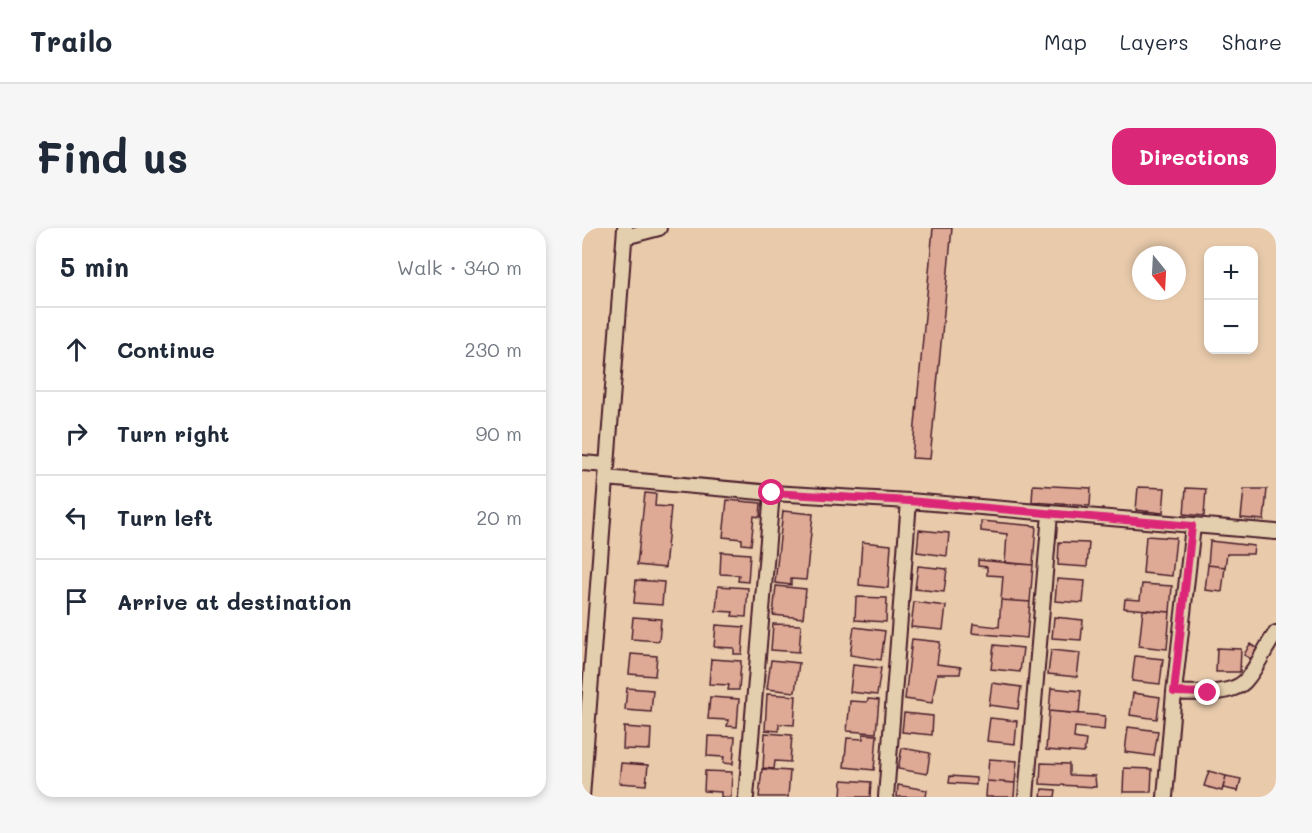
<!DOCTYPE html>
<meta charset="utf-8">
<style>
:root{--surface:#fff;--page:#f6f6f7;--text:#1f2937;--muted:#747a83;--line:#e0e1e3;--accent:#db2777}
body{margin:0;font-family:Mali,sans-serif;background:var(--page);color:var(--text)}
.controls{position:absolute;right:18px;top:18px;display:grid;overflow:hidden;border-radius:12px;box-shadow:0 3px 9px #0003}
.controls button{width:54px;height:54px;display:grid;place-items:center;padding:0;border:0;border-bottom:2px solid var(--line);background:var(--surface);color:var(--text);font:30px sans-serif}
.compass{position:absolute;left:550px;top:18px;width:54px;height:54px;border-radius:50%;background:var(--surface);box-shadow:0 3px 9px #0003;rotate:162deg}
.stop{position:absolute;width:18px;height:18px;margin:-14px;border:4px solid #db2777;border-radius:50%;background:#fff}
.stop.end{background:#db2777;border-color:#fff;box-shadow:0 2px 6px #0008}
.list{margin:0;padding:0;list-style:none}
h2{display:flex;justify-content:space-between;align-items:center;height:78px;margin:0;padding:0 24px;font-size:26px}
h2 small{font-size:20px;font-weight:400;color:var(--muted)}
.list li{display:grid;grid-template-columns:39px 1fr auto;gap:18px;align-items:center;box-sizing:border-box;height:84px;padding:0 24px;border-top:2px solid var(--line)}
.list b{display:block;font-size:22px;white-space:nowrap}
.list em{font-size:20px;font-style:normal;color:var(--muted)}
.icon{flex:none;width:33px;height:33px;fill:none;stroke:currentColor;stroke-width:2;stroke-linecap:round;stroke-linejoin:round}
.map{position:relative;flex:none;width:694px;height:569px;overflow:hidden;border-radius:18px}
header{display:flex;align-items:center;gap:36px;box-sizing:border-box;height:84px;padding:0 30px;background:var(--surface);border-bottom:2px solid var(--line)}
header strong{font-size:28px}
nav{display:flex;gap:33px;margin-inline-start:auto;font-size:21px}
.intro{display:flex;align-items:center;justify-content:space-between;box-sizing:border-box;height:144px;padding:0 36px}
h1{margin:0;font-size:42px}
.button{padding:15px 27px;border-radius:18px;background:var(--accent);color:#fff;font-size:21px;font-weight:700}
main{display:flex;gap:36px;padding:0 36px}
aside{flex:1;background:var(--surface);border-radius:18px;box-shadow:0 3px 9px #0003}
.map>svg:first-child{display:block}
.building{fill:#deaa96;stroke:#4a1f2b;stroke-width:1.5}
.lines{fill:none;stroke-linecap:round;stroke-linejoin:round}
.minor-casing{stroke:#4a1f2b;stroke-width:18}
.minor{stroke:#e3cfad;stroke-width:14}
.route{stroke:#db2777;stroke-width:8}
</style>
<header>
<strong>Trailo</strong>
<nav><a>Map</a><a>Layers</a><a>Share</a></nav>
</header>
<div class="intro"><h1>Find us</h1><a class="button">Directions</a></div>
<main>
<aside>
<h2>5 min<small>Walk · 340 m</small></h2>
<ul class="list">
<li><svg class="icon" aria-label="ahead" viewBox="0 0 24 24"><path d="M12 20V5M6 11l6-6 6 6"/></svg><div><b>Continue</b></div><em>230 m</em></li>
<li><svg class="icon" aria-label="right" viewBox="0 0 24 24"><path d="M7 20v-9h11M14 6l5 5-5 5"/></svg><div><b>Turn right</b></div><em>90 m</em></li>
<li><svg class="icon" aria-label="left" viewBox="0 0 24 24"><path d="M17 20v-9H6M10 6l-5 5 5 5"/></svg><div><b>Turn left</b></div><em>20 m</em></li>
<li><svg class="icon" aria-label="arrive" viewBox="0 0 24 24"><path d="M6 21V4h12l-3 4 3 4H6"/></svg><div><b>Arrive at destination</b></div></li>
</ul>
</aside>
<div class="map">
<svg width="694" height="569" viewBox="0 0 694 569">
<rect width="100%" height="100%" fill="#e9cbac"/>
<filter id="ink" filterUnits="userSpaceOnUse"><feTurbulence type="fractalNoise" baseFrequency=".0167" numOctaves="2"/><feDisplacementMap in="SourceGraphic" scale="12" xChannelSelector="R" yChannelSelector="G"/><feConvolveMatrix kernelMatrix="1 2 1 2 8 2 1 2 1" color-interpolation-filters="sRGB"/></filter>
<g filter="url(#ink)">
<path class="building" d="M370 0 348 231 330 230 351 0Z
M451 257 509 260 508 278 450 274Z
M556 259 583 260 581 285 554 282Z
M604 260 624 261 622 288 602 286Z
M662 261H685L682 292 659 290Z
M63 265 74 266 73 278 89 279 83 340 55 337Z
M145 272 179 275 178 289 172 288 169 317 160 316V311L141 309Z
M201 283 231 286 224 352 209 351V357L193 355Z
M399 293 454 298 451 337 423 335 425 306 399 303Z
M337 302 367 305 365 328 335 324Z
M564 308 594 310 590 348 561 345Z
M628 313 672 318 671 326H645L643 339 626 337Z
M280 314 309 317 306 360 277 357Z
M477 314 507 315 505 339 476 337Z
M139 324 168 326 166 354 156 353 157 347 138 346Z
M396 332 451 337 448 374 419 372 421 348 405 347V339L396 338Z
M626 337 643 339 640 364 623 362Z
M336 338 365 341 362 364 333 361Z
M475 351 503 353 501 375 473 373Z
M54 352 82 354 80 377 52 375Z
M560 356 590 358 588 384 542 380 543 371 558 372Z
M136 358 166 360 164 389 150 388 151 384 134 383Z
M194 358 224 361 221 390 191 387Z
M274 369 305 370 304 394 273 392Z
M419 372 448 374 445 410 390 405 391 396 417 399Z
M332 374 364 378 361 402 329 399Z
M561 382 588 384 585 421 557 418Z
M51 389 79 391 77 413 49 411Z
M472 389 501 392 499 412 470 410Z
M191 396 219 397 217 424 189 422Z
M134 397 162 399 160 426H152V420L132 419Z
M272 399 303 403 299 432 268 427Z
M330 411 358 414 355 436 379 439 378 446H355L350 475 323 471Z
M668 416 675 420 669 431 662 427Z
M412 417 441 420 438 444 409 441Z
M635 420 659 421 658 444H634Z
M469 422 498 425 495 449 466 446Z
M49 426 75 428 73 448 47 446Z
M553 428 581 431 578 456 550 453Z
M129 431 159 433 157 462H146L147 457 127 456Z
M189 432 217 435 213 464 185 461Z
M271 437 299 440 295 467 268 464Z
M410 455 439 459 436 481 407 477Z
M45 460 71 462 69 484 43 482Z
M469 460 499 463 497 486 467 483Z
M551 465 578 469 575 491 548 487Z
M185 466 214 468 212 497 197 496V503L183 502Z
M128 469 157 471 155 499 145 498 146 492 126 491Z
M286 471 297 472 294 505 265 503 268 473 285 474Z
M467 483 523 488 522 502 493 499 492 510 504 512 502 525 464 522Z
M322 485 351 488 350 507 320 504Z
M408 490 435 493 433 516 405 513Z
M42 499 69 501 68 522 41 521Z
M546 499 576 503 572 528 543 524Z
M183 505 210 507 208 534 193 533 192 541 181 540Z
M281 506 295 507 292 542 262 539 265 510 281 511Z
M126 508 153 509 151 536 141 535 142 529 125 528Z
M320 520 348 525 345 546 316 541Z
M407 531 435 533 433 555 405 553Z
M39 535 66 537 64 557 37 555Z
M459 535 487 536V547L513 548 514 559 458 556Z
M542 540 570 541 569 564H541Z
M180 541 208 543 206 569H177Z
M123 543 150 544 149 569H139V564L122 563Z
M627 543 644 548 640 563 622 558Z
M368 548 394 550V557L367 555Z
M644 548 659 551 656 563 641 560Z
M260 552 289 554 288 569H259Z
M405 553 433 555 432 569H404Z
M316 557 345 562 344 569H315Z
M460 561 474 562 473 569H459Z"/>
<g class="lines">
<defs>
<path id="minor" d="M43 9 77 0
M0 235 25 237
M24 250 190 265 327 273 694 304
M592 464C611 465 651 468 664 452 676 438 683 420 694 405
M0 569 43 0
M164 569 190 265
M304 569 327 273
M444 569 468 286
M583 569 592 464 611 298"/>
</defs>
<use href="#minor" class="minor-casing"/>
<use href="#minor" class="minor"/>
</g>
</g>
<g class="lines" filter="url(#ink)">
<path class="route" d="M190 265 327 273 610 298 592 464 626 465"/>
</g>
</svg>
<div class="controls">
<button>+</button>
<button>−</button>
</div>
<svg class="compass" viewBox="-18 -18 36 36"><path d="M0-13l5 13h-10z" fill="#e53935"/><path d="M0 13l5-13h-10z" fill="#747a83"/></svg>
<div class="stop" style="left:190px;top:265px"></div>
<div class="stop end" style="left:626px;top:465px"></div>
</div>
</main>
